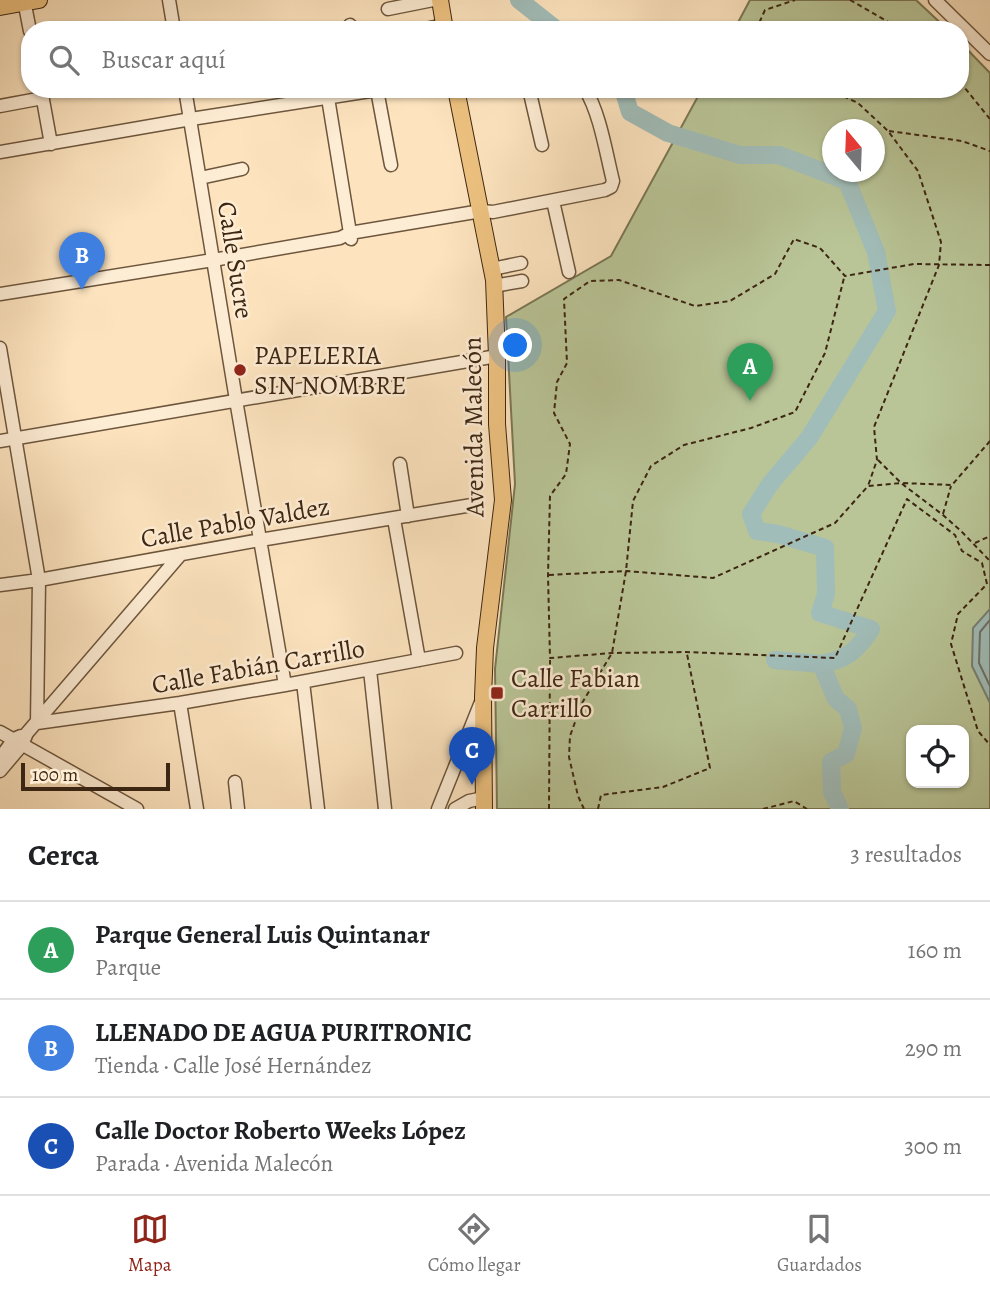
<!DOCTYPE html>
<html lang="es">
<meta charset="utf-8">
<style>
:root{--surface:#fff;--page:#f6f6f6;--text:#202124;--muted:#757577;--line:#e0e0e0;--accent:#8f2418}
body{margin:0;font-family:Alegreya,serif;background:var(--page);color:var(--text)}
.controls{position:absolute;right:21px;bottom:21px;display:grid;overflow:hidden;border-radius:14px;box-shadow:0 2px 5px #0004}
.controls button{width:63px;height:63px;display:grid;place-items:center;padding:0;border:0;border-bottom:2px solid var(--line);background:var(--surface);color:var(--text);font:35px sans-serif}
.compass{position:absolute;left:822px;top:119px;width:63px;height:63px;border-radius:50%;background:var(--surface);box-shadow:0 2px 5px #0004;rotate:341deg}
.scale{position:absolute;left:21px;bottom:18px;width:149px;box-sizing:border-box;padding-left:7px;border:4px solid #3d2612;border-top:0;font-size:19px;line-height:24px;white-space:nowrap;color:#3d2612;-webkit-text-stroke:5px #feedd5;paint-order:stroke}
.you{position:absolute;left:516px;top:346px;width:24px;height:24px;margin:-18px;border:5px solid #fff;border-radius:50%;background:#1a73e8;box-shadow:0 0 0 10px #1a73e833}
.badge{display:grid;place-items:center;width:46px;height:46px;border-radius:50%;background:var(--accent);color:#fff;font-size:23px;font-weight:700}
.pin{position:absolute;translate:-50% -58px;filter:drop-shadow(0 2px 4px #0008)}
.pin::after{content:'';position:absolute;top:37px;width:24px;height:21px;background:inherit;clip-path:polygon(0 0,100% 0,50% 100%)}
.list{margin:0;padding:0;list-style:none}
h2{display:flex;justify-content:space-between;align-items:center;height:91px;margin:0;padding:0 28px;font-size:30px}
h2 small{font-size:23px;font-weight:400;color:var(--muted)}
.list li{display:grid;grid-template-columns:46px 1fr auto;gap:21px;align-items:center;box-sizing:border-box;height:98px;padding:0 28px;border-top:2px solid var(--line)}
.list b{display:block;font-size:26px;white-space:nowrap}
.list p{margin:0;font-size:23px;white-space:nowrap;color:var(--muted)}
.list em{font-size:23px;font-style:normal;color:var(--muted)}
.icon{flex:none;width:38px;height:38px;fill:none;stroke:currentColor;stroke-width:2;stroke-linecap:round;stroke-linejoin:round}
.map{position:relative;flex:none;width:990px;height:809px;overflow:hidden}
.search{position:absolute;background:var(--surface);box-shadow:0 2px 5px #0004;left:21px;right:21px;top:21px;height:77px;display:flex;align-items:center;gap:18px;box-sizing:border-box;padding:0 24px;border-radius:28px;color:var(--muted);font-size:26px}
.sheet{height:385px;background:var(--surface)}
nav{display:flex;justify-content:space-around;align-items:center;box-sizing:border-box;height:98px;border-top:2px solid var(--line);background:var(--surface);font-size:19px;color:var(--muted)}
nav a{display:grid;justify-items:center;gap:4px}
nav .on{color:var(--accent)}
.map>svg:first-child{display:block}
.green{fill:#b9c597;stroke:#7b7654;stroke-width:2;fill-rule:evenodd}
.water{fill:#a1bdb9;stroke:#798176;stroke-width:2}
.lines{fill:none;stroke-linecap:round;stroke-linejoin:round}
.shore{stroke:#6f7266;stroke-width:2}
.river{stroke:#a1bdb9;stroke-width:18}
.minor-casing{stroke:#6d563d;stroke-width:15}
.major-casing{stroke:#3d2612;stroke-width:18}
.path{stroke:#3d2612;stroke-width:2;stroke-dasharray:5 3.5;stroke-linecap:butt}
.minor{stroke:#feedd5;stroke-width:12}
.major{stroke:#eec280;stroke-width:16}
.poi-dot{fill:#8f2418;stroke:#feedd5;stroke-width:2.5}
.labels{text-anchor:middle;stroke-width:5;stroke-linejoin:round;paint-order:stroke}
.street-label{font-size:26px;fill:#3d2612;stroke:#feedd5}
.poi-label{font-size:26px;fill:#3d2612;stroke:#feedd5;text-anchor:start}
</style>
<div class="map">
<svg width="990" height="809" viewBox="0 0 990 809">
<rect width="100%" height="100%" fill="#fde4bf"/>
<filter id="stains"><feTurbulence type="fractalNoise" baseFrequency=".00286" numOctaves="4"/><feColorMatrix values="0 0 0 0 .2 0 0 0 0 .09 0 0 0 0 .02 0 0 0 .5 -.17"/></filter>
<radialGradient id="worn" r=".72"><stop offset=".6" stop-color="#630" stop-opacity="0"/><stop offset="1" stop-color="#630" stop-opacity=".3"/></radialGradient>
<path class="green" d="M750 0H916L948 30H734Z
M960 42 990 73V809H497L495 669 515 484 506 317 611 256 702 89H960ZM832 130H874V172H832ZM911 730H964V783H911Z"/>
<path class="water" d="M990 609V703L972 666 973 628Z"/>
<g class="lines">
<path class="shore" d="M990 620 980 632 979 663 990 686"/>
<path class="river" d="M519 0 557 30
M623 89 630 112 668 133 740 155H779L847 181 876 252 887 311 809 438 770 484 751 514 757 531 778 534 825 548 826 594 820 613 871 629C858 650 846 660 821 664
M775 660 821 664 836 699 848 709 853 728 846 754 831 762 832 792 840 809"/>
<defs>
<path id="minor" d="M24 0 30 31
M169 0 174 30
M935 0 990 54
M388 9 433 0
M350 25 351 30
M420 30 444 25
M41 89 51 144
M185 89 236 400 285 685
M529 89 542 145
M377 90 391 165
M328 98 351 239
M0 106 43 98
M0 152 191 119 383 89
M200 178 242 169
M553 201 569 272
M492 269 521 263
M494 286 522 281
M0 294 213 260 340 238 350 233 481 211 493 212 605 190 611 187 613 181C606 153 600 113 585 89
M0 348 39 580 37 723 180 703 285 685 456 653
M0 441 497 356
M400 464 408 516
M394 519 419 660
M0 585 39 580 260 540 478 504
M370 670 385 809
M303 682 318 809
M180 703 197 809
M0 732 137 809
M0 758 14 739 21 736
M0 771 22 745 27 733 181 554
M235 782 238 809
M438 809 481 702
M455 809 469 801 484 798"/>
<path id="major" d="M440 0 445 30
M0 7 39 0
M456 89 494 280 497 356V424L503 500 485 648 483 697 484 809"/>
</defs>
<use href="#minor" class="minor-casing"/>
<use href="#major" class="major-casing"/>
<path class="path" d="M850 0 890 23 899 30
M756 30 765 10 795 0
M960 82 990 119
M828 89 858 103 888 131 918 171 941 242 939 265 874 427 877 460 868 486
M889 131 962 141 990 151
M990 265 914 264 845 276 820 248 794 239 775 274 730 301 695 306 619 280 590 281 564 299 567 363 557 382 554 413 570 444 566 474 550 496 548 575 550 658 612 653 686 652 835 658 907 499 955 535 962 551 982 563 987 584 958 614 951 644 978 731 990 745
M990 441 952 485 901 483 943 515 961 531 990 561
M878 460 901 483
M943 514 951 486
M975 543 990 536
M549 575 626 571 713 578 835 523 868 486 901 483
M549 809 550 660
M584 809 578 796 569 757 570 736 582 703 612 653 626 571 633 501 651 466 684 445 751 428 795 412 825 353 844 278
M598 809 601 795 663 787 710 768 687 654
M763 809 794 801 807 809"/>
<use href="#minor" class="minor"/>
<use href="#major" class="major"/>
</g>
<g class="poi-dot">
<circle cx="240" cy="370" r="7"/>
<rect x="490" y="686" width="14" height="14" rx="3.5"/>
</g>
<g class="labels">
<g class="street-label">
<text transform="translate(236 260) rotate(81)" y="9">Calle Sucre</text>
<text transform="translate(473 427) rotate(-91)" y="9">Avenida Malecón</text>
<text transform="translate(235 522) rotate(-10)" y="9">Calle Pablo Valdez</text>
<text transform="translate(258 666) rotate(-10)" y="9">Calle Fabián Carrillo</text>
</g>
<g class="poi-label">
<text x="254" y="364">PAPELERIA<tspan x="254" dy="30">SIN NOMBRE</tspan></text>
<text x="511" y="687">Calle Fabian<tspan x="511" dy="30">Carrillo</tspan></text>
</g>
</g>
<rect width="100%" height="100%" filter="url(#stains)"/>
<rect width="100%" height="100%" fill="url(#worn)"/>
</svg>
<div class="controls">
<button><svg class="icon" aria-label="locate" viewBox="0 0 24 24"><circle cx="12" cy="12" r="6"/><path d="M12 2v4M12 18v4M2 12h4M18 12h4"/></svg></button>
</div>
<svg class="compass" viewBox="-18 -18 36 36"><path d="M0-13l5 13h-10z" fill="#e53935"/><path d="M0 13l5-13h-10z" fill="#757577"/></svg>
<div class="scale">100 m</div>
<div class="you"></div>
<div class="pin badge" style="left:750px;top:401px;background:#2e9e5b">A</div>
<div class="pin badge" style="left:82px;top:290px;background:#3f7fe0">B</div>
<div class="pin badge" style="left:472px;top:785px;background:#1a4fb4">C</div>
<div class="search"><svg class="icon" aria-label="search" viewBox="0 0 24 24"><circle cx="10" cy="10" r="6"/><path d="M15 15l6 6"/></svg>Buscar aquí</div>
</div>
<section class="sheet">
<h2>Cerca<small>3 resultados</small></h2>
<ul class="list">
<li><span class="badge" style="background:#2e9e5b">A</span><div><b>Parque General Luis Quintanar</b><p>Parque</p></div><em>160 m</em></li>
<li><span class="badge" style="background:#3f7fe0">B</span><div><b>LLENADO DE AGUA PURITRONIC</b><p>Tienda · Calle José Hernández</p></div><em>290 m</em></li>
<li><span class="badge" style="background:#1a4fb4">C</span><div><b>Calle Doctor Roberto Weeks López</b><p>Parada · Avenida Malecón</p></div><em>300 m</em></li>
</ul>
</section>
<nav>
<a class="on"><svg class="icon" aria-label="map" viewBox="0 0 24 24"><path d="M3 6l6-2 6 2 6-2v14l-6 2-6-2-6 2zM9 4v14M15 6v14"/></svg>Mapa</a>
<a><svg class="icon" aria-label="directions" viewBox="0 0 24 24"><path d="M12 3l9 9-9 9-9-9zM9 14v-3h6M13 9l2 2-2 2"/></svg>Cómo llegar</a>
<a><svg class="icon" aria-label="saved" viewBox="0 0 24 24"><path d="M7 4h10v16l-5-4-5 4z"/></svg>Guardados</a>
</nav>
